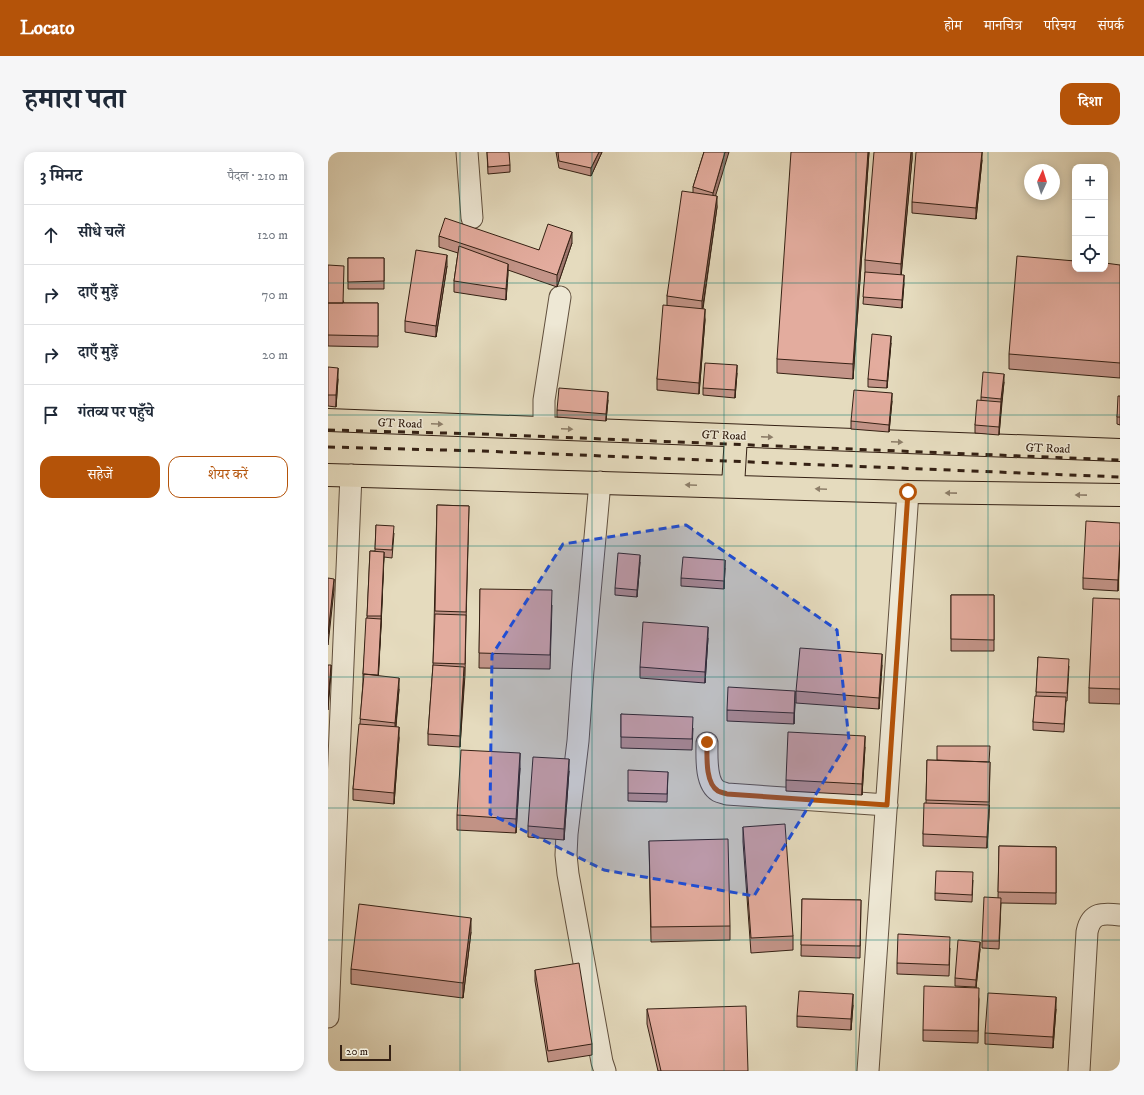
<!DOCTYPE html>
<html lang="hi">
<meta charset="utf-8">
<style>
:root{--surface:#fff;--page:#f6f6f7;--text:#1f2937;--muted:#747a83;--line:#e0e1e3;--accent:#b45309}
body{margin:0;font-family:"IM FELL DW Pica","Noto Serif Devanagari",serif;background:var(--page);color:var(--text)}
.controls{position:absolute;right:12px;top:12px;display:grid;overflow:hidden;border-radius:8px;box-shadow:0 2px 10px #0003}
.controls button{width:36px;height:36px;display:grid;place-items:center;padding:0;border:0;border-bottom:1px solid var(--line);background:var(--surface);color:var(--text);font:20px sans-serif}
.compass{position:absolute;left:696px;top:12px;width:36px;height:36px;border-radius:50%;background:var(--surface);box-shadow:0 2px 10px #0003;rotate:4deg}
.scale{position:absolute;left:12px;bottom:10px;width:51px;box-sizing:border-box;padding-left:4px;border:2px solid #352114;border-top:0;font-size:11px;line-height:14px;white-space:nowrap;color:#352114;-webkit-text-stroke:3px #eee8d5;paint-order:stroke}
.stop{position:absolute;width:12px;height:12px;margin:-9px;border:3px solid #b45309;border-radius:50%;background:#fff}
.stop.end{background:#b45309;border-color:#fff;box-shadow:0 1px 4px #0008}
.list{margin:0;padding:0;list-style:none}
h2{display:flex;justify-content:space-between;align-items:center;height:52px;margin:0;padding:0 16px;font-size:17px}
h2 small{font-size:13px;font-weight:400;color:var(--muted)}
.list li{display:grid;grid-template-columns:26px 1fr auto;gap:12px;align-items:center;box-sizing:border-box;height:60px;padding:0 16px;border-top:1px solid var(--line)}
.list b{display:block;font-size:15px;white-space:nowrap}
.list em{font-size:13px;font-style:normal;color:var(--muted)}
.actions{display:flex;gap:8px;padding:12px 16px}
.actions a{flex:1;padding:9px 0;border:1px solid var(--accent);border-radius:12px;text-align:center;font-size:14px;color:var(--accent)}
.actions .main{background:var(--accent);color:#fff}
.icon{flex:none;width:22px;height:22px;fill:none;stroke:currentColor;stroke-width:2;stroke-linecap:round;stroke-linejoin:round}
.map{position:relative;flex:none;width:792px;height:919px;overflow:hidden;border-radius:12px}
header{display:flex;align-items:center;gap:24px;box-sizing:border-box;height:56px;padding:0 20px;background:var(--accent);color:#fff}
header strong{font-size:19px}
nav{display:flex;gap:22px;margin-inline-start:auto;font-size:14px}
.intro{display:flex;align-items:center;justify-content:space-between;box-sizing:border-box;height:96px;padding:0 24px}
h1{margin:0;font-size:28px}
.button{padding:10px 18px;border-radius:12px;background:var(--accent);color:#fff;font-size:14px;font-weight:700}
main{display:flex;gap:24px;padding:0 24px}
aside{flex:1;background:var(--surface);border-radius:12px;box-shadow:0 2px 10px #0003}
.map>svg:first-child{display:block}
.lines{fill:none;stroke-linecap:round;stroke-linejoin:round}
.minor-casing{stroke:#61503e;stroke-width:23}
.highway-casing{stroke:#352114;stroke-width:24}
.minor{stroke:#eee8d5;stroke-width:21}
.highway{stroke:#e5dbbe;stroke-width:22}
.rail{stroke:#352114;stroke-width:3;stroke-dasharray:7 7;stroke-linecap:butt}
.wall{fill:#c39488;stroke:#352114}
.shaded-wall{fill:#9f786f;stroke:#352114}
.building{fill:#e3ac9e;stroke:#352114}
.oneway{fill:#8d7e69}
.route{stroke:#b45309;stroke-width:5}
.marked{fill:#1d4ed8;fill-opacity:0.2;stroke:#1d4ed8;stroke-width:3;stroke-dasharray:8 5;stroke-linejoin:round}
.grid{fill:none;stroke:#0f766e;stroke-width:1;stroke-opacity:0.55}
.labels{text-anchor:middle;stroke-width:3;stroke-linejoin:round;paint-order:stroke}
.street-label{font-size:12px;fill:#352114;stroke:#eee8d5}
</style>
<header>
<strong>Locato</strong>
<nav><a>होम</a><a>मानचित्र</a><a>परिचय</a><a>संपर्क</a></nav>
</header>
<div class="intro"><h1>हमारा पता</h1><a class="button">दिशा</a></div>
<main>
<aside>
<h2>3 मिनट<small>पैदल · 210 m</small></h2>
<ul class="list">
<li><svg class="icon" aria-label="ahead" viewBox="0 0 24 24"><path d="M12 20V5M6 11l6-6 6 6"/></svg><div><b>सीधे चलें</b></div><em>120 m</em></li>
<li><svg class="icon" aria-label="right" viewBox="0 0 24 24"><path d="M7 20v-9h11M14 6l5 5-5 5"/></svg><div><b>दाएँ मुड़ें</b></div><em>70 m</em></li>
<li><svg class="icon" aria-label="right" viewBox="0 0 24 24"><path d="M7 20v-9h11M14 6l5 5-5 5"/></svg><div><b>दाएँ मुड़ें</b></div><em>20 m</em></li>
<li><svg class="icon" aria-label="arrive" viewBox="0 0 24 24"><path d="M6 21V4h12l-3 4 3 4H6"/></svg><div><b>गंतव्य पर पहुँचे</b></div></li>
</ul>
<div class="actions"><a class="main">सहेजें</a><a>शेयर करें</a></div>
</aside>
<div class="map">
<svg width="792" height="919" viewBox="0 0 792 919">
<rect width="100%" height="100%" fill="#e5dbbe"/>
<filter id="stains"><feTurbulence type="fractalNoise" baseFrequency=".005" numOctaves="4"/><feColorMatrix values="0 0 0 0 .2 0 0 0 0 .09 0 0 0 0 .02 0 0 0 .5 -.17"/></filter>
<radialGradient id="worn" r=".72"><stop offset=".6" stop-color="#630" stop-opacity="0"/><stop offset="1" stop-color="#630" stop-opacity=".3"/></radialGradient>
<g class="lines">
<defs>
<path id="minor" d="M139 0 144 66
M216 276V248L232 145
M272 330 255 518 250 589 239 682 238 703 240 722 274 910 277 919
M379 591C379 604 377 631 390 639 392 640 396 641 399 642L559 653
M0 865 23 323
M540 919 580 340
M751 919 759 780C763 760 775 761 792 763"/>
<path id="highway" d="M0 268 792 298
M0 323 580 340 792 343
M405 334 408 284"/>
</defs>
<use href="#minor" class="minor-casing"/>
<use href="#highway" class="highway-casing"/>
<use href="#minor" class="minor"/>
<use href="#highway" class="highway"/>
<path class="rail" d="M0 278 153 282 792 308
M0 295 153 299 792 325"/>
</g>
<path class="wall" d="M159 0 182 13V20L160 22Z
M228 0H274L263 24 231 16Z
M376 0 387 43 389 55 375 157 377 168 371 242 329 238V227L339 154V144L365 40V35Z
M541 0 525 227 449 221V207Z
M584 0V7L573 123 576 131 574 156 535 152 537 123V108Z
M654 8 648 67 584 61V50Z
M111 84 211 98 244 91 229 135 180 118 178 148 126 140V129L130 101 111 95Z
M20 106H56V137H20Z
M0 113 16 151H50V195L0 194Z
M792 113V226L681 217V202Z
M119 114 108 185 77 180V169Z
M563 191 559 236 540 235V227Z
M0 215 10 227 8 255 0 254Z
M409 221 407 246 375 243V236Z
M676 230 671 283 647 281V273L653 249V245Z
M792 244V273L789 272V265Z
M280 248 278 269 229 265V258Z
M564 249 561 280 523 277V269Z
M109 353 141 354 138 471 137 523 132 595 100 593V582L105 513Z
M792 371 790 439 755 437V426Z
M48 373 66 381 64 406 56 405 53 475 50 524 71 537 68 575 71 586 66 652 25 648V637L32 572 35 530V522L39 466 42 399H47Z
M312 410 309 445 287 443V436Z
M397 416 396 437 353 434V426Z
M152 437 224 453 222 517 151 516Z
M623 443H666V499H623Z
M792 447V552L761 551V536Z
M380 486 377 531 312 526V515Z
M710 505 741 514 739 549H738L736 580 705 578V570L708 544Z
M554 513 551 557 468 551V539Z
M467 550 466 572 399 569V558Z
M293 562 365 576 364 598 293 596Z
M537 595 534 643 458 639V628Z
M599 608 662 610 661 661 659 696 595 694V682L598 651Z
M192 616 188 681 129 678V663Z
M241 619 236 688 200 685V674Z
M340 620 339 650 300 649V641Z
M415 675 465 784V798L423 801 415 690Z
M321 689 402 774V788L323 790Z
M671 694 728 695V752L673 751 671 797 654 796V789L670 746Z
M645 728 644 750 607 748V741Z
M474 747 533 748 532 806 473 804Z
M143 780 135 846 23 832V817Z
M622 796 621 824 569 822V811Z
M652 797 648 835 651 847 650 891 595 889V878L647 835 627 834V826Z
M207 818 264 892V903L220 910 207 829Z
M525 853 523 878 469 875V864Z
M319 857 420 919H330L319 872Z
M728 857 725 896 657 892V881Z"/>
<path class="shaded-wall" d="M271 0H274L263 24V16Z
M397 0H401L385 52V41Z
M540 0H541L525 227V212Z
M583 0H584V7L573 126V112Z
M654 0V8L648 67V56Z
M389 44V55L374 160V149Z
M244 80V91L229 135V123Z
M119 103V114L108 185V174Z
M180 112V123L178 148V137Z
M576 123V131L574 156V148Z
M377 157V168L371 242V231Z
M563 184V191L559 236V229Z
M409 213V221L407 246V238Z
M10 216V227L8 255V243Z
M676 222V230L673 255V247Z
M280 240V248L278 269V262Z
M564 241V249L561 280V273Z
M673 250V258L671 283V275Z
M792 387V398L790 439V428Z
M56 400 53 475 50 531 53 468Z
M312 403V410L309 445V438Z
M397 408V416L396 437V429Z
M6 427V438L0 493V482Z
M380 475V486L377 531V520Z
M554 502V513L551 557V546Z
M3 513V521L0 558V551Z
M136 515V526L132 595V584Z
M71 526V537L67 582V571Z
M467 539V550L466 572V561Z
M71 575V586L66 652V641Z
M537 584V595L534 643V632Z
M192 601V616L188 681V667Z
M241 607V619L236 688V677Z
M661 653V665L659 696V685Z
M143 766V780L135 846V831Z
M652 790V797L648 836V828Z
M525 842V853L523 878V867Z
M728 845V857L725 896V885Z"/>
<path class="building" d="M159 0H181L182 13 160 15Z
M230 0H271L263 16 231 9Z
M376 0H397L385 41 365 35Z
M463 0H540L525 212 449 207Z
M546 0H583L573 112 537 108Z
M588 0H654L648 56 584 50Z
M354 39 389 44 374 149 339 144Z
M117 66 211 98 220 72 244 80 229 123 111 84Z
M131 94 180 112 178 137 126 129Z
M88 98 119 103 108 174 77 169Z
M689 104 747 109V117H777V111L792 113V211L681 202Z
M20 106H56V129L20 130Z
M0 113 16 114 15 151H0Z
M537 120 576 123 574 148 535 145Z
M0 151H50V184L0 183Z
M335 153 377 157 371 231 329 227Z
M544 182 563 184 559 229 540 227Z
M377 211 409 213 407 238 375 236Z
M0 215 10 216 8 243H0Z
M655 220 676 222 673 247 653 245Z
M231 236 280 240 278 262 229 258Z
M526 238 564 241 561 273 523 269Z
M790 244H792V265H789Z
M649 248 673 250 671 275 647 273Z
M109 353 141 354 138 460 107 459Z
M758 369 792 371V387L790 428 755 426Z
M48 373 66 374 64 398 47 397Z
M42 399 56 400 53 464H39Z
M290 401 312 403 309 438 287 436Z
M355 405 397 408 396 429 353 426Z
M0 426 6 427 0 482Z
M152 437 224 438 222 503 151 501Z
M623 443H666V488L623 487Z
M765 446 792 447V537L761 536Z
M107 462 138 463 137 512 105 511Z
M38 466 53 467 50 523 35 522Z
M315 470 380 475 377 520 312 515Z
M472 496 554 502 551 546 468 539Z
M710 505 741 507 739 541 708 540Z
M0 513H3L0 551Z
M105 513 136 515 132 584 100 582Z
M36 522 71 526 67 571 32 567Z
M400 535 467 539 466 561 399 558Z
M707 544 738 545 736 572 705 570Z
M293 562 365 565 364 587 293 585Z
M31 572 71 575 66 641 25 637Z
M460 580 537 584 534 632 458 628Z
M609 594H662L661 610 609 608Z
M133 598 192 601 188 667 129 663Z
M205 605 241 607 236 677 200 674Z
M599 608 662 610 661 650 598 648Z
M300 618 340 620 339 642 300 641Z
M596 651 661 653 659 685 595 682Z
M457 672 465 784 423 786 415 675Z
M400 687 402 774 323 775 321 689Z
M671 694 728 695V741L670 740Z
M608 719 645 720 644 743 607 741Z
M656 745 673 746 671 789H654Z
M474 747 533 748 532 794 473 793Z
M31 752 143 766 135 831 23 817Z
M570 782 622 785 621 813 569 811Z
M630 788 652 790 648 828 627 826Z
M251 811 264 892 220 899 207 818Z
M596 834 651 836 650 879 595 878Z
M471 839 525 842 523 867 469 864Z
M660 841 728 845 725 885 657 881Z
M418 854 420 919H333L319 857Z"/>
<defs><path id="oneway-solid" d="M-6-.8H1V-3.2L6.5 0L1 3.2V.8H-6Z"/></defs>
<g class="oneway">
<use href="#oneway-solid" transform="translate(109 272) rotate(2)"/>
<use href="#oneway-solid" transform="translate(239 277) rotate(2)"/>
<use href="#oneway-solid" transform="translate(439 285) rotate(2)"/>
<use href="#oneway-solid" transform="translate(569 290) rotate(2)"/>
<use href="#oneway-solid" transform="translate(363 333) rotate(-178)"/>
<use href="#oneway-solid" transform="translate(493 337) rotate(-178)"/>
<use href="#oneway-solid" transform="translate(623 341) rotate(-179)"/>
<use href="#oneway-solid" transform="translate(753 343) rotate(-179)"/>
</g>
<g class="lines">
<path class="route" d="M379 590C379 604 377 631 390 639 392 640 396 641 399 642L559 653 580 340"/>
</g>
<path class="marked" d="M358 373 509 478 521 588 426 744 276 718 162 662 164 503 235 392Z"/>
<path class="grid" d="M132 0V919M264 0V919M396 0V919M528 0V919M660 0V919M0 131H792M0 263H792M0 394H792M0 525H792M0 656H792M0 788H792"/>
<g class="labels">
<g class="street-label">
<text transform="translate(72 271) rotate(2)" y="4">GT Road</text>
<text transform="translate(396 283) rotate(2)" y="4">GT Road</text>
<text transform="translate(720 296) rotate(2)" y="4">GT Road</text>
</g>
</g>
<rect width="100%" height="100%" filter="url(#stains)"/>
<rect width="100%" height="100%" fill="url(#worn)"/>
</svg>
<div class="controls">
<button>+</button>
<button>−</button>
<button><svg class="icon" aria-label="locate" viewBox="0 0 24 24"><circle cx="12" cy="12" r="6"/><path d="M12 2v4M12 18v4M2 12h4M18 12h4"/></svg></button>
</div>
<svg class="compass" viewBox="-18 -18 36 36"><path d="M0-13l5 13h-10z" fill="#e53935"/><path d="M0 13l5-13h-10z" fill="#747a83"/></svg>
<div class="scale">20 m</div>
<div class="stop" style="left:580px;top:340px"></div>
<div class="stop end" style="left:379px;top:590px"></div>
</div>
</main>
